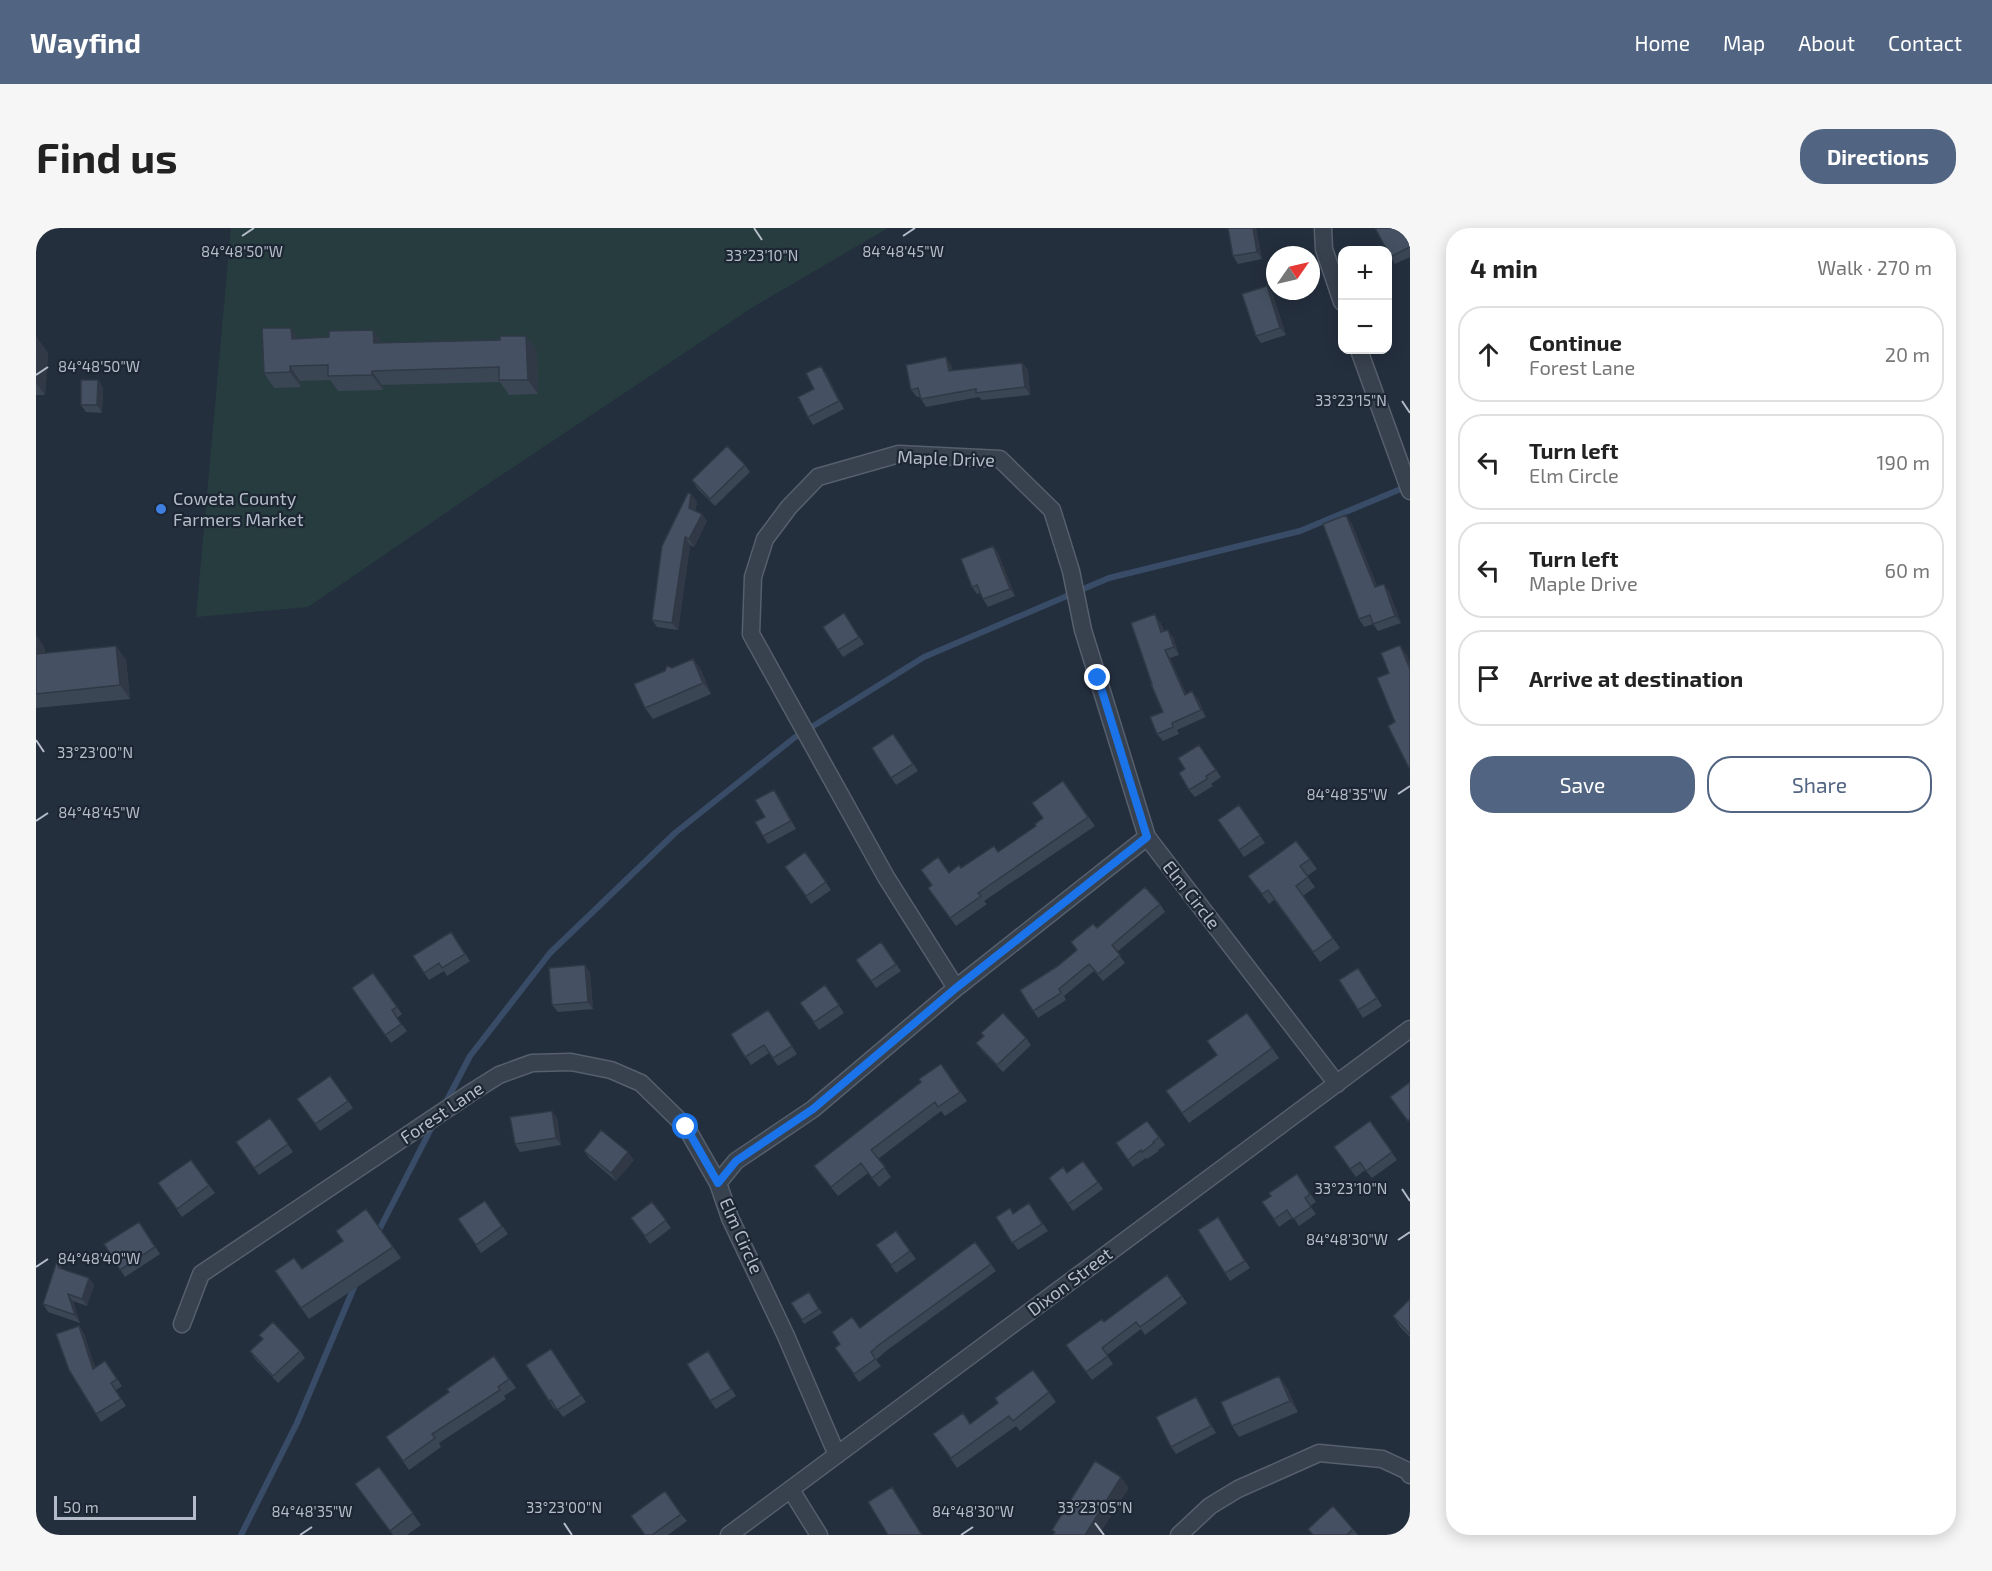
<!DOCTYPE html>
<meta charset="utf-8">
<style>
:root{--surface:#fff;--page:#f6f6f6;--text:#222;--muted:#767676;--line:#e0e0e0;--accent:#516482}
body{margin:0;font-family:"Exo 2",sans-serif;background:var(--page);color:var(--text)}
.controls{position:absolute;right:18px;top:18px;display:grid;overflow:hidden;border-radius:12px;box-shadow:0 3px 15px #0003}
.controls button{width:54px;height:54px;display:grid;place-items:center;padding:0;border:0;border-bottom:2px solid var(--line);background:var(--surface);color:var(--text);font:30px sans-serif}
.compass{position:absolute;left:1230px;top:18px;width:54px;height:54px;border-radius:50%;background:var(--surface);box-shadow:0 3px 15px #0003;rotate:56deg}
.scale{position:absolute;left:18px;bottom:15px;width:142px;box-sizing:border-box;padding-left:6px;border:3px solid #b4bcc9;border-top:0;font-size:16px;line-height:21px;white-space:nowrap;color:#b4bcc9;-webkit-text-stroke:4px #1d2633;paint-order:stroke}
.stop{position:absolute;width:18px;height:18px;margin:-14px;border:4px solid #1a73e8;border-radius:50%;background:#fff}
.stop.end{background:#1a73e8;border-color:#fff;box-shadow:0 2px 6px #0008}
.list{margin:0;padding:0;list-style:none}
h2{display:flex;justify-content:space-between;align-items:center;height:78px;margin:0;padding:0 24px;font-size:26px}
h2 small{font-size:20px;font-weight:400;color:var(--muted)}
.list li{display:grid;grid-template-columns:39px 1fr auto;gap:18px;align-items:center;box-sizing:border-box;height:96px;margin:0 12px 12px;padding:0 12px;border:2px solid var(--line);border-radius:24px}
.list b{display:block;font-size:22px;white-space:nowrap}
.list p{margin:0;font-size:20px;white-space:nowrap;color:var(--muted)}
.list em{font-size:20px;font-style:normal;color:var(--muted)}
.actions{display:flex;gap:12px;padding:18px 24px}
.actions a{flex:1;padding:14px 0;border:2px solid var(--accent);border-radius:24px;text-align:center;font-size:21px;color:var(--accent)}
.actions .main{background:var(--accent);color:#fff}
.icon{flex:none;width:33px;height:33px;fill:none;stroke:currentColor;stroke-width:2;stroke-linecap:round;stroke-linejoin:round}
.map{position:relative;flex:none;width:1374px;height:1307px;overflow:hidden;border-radius:24px}
header{display:flex;align-items:center;gap:36px;box-sizing:border-box;height:84px;padding:0 30px;background:var(--accent);color:#fff}
header strong{font-size:28px}
nav{display:flex;gap:33px;margin-inline-start:auto;font-size:21px}
.intro{display:flex;align-items:center;justify-content:space-between;box-sizing:border-box;height:144px;padding:0 36px}
h1{margin:0;font-size:42px}
.button{padding:15px 27px;border-radius:24px;background:var(--accent);color:#fff;font-size:21px;font-weight:700}
main{display:flex;gap:36px;padding:0 36px}
aside{flex:1;background:var(--surface);border-radius:24px;box-shadow:0 3px 15px #0003}
.map>svg:first-child{display:block}
.green{fill:#263c3f}
.lines{fill:none;stroke-linecap:round;stroke-linejoin:round}
.stream{stroke:#394c67;stroke-width:6}
.minor-casing{stroke:#565f6c;stroke-width:19}
.minor{stroke:#38414e;stroke-width:16}
.wall{fill:#3b4654}
.shaded-wall{fill:#303945}
.building{fill:#455162;stroke:#303945;stroke-width:1.5}
.route{stroke:#1a73e8;stroke-width:8}
.ticks{fill:none;stroke:#b4bcc9;stroke-width:2}
.shop-dot{fill:#3f7fe0;stroke:#1d2633;stroke-width:2}
.labels{text-anchor:middle;stroke-width:4.5;stroke-linejoin:round;paint-order:stroke}
.street-label{font-size:18px;fill:#b4bcc9;stroke:#1d2633}
.poi-label{font-size:18px;fill:#b4bcc9;stroke:#1d2633;text-anchor:start}
.ticks-label{font-size:15px;text-anchor:middle;fill:#b4bcc9;stroke:#1d2633;stroke-width:4.5;stroke-linejoin:round;paint-order:stroke}
</style>
<header>
<strong>Wayfind</strong>
<nav><a>Home</a><a>Map</a><a>About</a><a>Contact</a></nav>
</header>
<div class="intro"><h1>Find us</h1><a class="button">Directions</a></div>
<main>
<div class="map">
<svg width="1374" height="1307" viewBox="0 0 1374 1307">
<rect width="100%" height="100%" fill="#242f3e"/>
<path class="green" d="M195 0H852L717 79 446 260 272 379 160 389Z"/>
<g class="lines">
<path class="stream" d="M409 876 434 828 514 725 639 605 758 510 888 429 1073 350 1264 303 1372 258
M341 1006 398 895
M205 1307 261 1195 319 1057"/>
<defs>
<path id="minor" d="M1287 0 1288 21 1306 74
M1323 122 1374 263
M920 760 850 649 715 406 717 349 729 311 753 279 782 249 863 226 964 231 1016 282 1035 343 1047 402 1111 609 1301 856
M146 1096 165 1046 436 864 463 847 496 835 535 834 575 842 605 855 650 899 682 955
M801 1227 750 1108 694 990 682 955 700 933 777 881 920 760 1111 609
M755 1262 783 1307
M693 1307 1374 801
M1143 1307 1174 1278 1202 1261 1283 1225 1346 1231 1372 1243 1374 1247"/>
</defs>
<use href="#minor" class="minor-casing"/>
<use href="#minor" class="minor"/>
</g>
<path class="wall" d="M1192 0H1220L1226 31 1202 36 1197 28Z
M1374 9V29L1359 36 1354 29Z
M1231 58 1236 65 1250 107 1225 115 1220 108Z
M490 108 501 122 502 166 473 167 464 154 346 157 347 162 302 163 294 152 264 153 265 159 238 160 228 145 263 110 347 115 464 112Z
M0 110H1L12 125 9 167H0Z
M910 129 915 137 916 142 986 135 992 142 994 167 946 172 943 169 890 179 885 171 884 169H881L875 162Z
M785 138 790 145 808 181 777 197 772 189 778 161Z
M62 152 67 160 66 185 50 184 45 177Z
M709 237 714 244 679 278 661 260 656 252Z
M655 266 661 274 659 283 666 286 671 293 658 319 654 317 642 402 621 399 616 392Z
M1315 294 1341 358 1353 363 1365 395 1342 403 1337 396 1328 399 1323 391Z
M957 318 962 325 979 368 952 379 947 371 944 365 941 366 936 359Z
M808 385 828 416 807 429 787 399Z
M1124 394 1128 403 1137 409 1143 427 1134 430 1150 466 1162 471 1170 489 1141 502 1143 506 1127 513 1121 506 1127 484 1116 456Z
M0 407 8 419 9 425 80 418 90 432 94 471 0 480Z
M657 431 665 442 675 466 617 491 609 480 636 440Z
M857 506 882 543 860 557 836 520Z
M1163 517 1185 549 1175 556 1177 558 1159 569 1153 562 1149 541Z
M1027 553 1059 598 948 673 951 676 920 698 892 660 925 640 962 624 1000 598 1007 591Z
M738 562 743 569 760 601 732 616 727 608 729 589Z
M1203 577 1229 615 1208 629 1182 592Z
M1260 613 1281 641 1271 648 1279 659 1267 668 1304 720 1284 734 1238 672 1233 676 1212 648Z
M769 624 795 662 775 676 749 639Z
M1124 676 1129 684 1081 724 1089 735 1067 753 1058 743 1028 768 1030 772 1002 790 984 762 1022 738 1041 723 1035 714 1061 700Z
M415 704 434 733 411 748 408 743 393 752 388 745Z
M845 714 865 743 840 760 820 732Z
M549 737 554 745 557 781 522 784 516 777Z
M1322 740 1346 778 1327 790 1322 782Z
M337 745 366 786 361 790 371 803 355 815 316 760Z
M789 757 808 785 783 802 764 775Z
M732 782 761 826 742 838 733 825 715 837 695 806Z
M1211 785 1243 830 1153 895 1130 863 1181 827Z
M945 805 990 810 995 817 967 844 945 822 940 815 947 808Z
M905 836 931 873 909 888 905 883 842 931 855 949 843 959 832 945 802 968 778 938 885 854Z
M294 848 317 880 284 903 261 871Z
M234 890 257 924 223 947 200 914Z
M521 890 525 917 484 924 479 916Z
M1111 893 1129 917 1122 922 1123 923 1111 931 1110 930 1097 939 1080 915Z
M1334 893 1361 932 1336 950 1329 942 1320 949 1298 919Z
M548 923 598 932 580 953 553 930Z
M155 932 179 965 146 989 122 955Z
M1047 933 1067 961 1037 983 1013 950 1031 945Z
M1261 946 1280 974 1274 978 1280 986 1263 998 1257 989 1243 999 1226 974 1235 968Z
M449 973 472 1006 445 1025 422 991Z
M616 974 635 1000 614 1016 595 990Z
M993 975 1012 1003 982 1022 960 989 977 986Z
M330 981 365 1030 273 1091 265 1080 266 1041 307 1013Z
M1182 989 1214 1040 1194 1053 1189 1045Z
M103 994 124 1026 89 1049 68 1016Z
M860 1003 880 1031 860 1045 840 1017Z
M939 1014 960 1043 850 1123 840 1132 845 1138 823 1154 799 1120 824 1100Z
M21 1033 26 1041 53 1050 58 1057 51 1078 37 1073 44 1095 12 1084 7 1076Z
M1131 1047 1151 1075 1109 1107 1105 1101 1071 1127 1077 1136 1056 1152 1030 1117 1068 1094Z
M773 1064 786 1085 768 1096 755 1075Z
M1374 1071V1109L1364 1099 1357 1088Z
M43 1098 48 1106 59 1140 75 1141 86 1158 80 1162 90 1178 65 1194 60 1186Z
M223 1107 264 1123 269 1130 242 1155 219 1131 214 1123 227 1111Z
M515 1121 550 1174 527 1189 520 1179 518 1181 490 1137Z
M672 1123 700 1168 680 1181 674 1173Z
M458 1128 480 1160 468 1168 470 1171 403 1215 405 1219 373 1242 350 1209 413 1164Z
M997 1142 1020 1174 984 1203 980 1198 921 1240 897 1206 934 1196 962 1175Z
M1251 1160 1262 1184 1203 1209 1196 1198Z
M1160 1169 1165 1177 1180 1205 1140 1226 1135 1219Z
M343 1239 385 1297 371 1307H357L319 1256Z
M645 1286 651 1293 632 1307H609Z
M1272 1301H1317L1322 1307H1276Z"/>
<path class="shaded-wall" d="M1217 0H1220L1226 31 1221 24Z
M1231 58 1236 65 1250 107 1244 100Z
M255 100 266 115 256 111Z
M337 102 348 116 338 115Z
M490 108 501 122 502 166 492 152Z
M1 110 12 125 9 167 0 155Z
M910 129 915 137 918 150 913 143Z
M986 135 992 142 994 167 989 159Z
M254 138 264 153 265 159 254 144Z
M785 138 790 145 808 181 803 173Z
M336 143 346 157 347 162 336 147Z
M62 152 67 160 66 185 61 177Z
M655 266 661 274 658 287 653 280Z
M666 286 671 293 658 319 653 311Z
M1310 287 1315 294 1344 366 1339 359Z
M649 309 654 317 642 402 636 395Z
M957 318 962 325 979 368 974 361Z
M1348 356 1353 363 1365 395 1359 388Z
M1119 386 1124 394 1130 412 1125 404Z
M1132 402 1137 409 1143 427 1138 419Z
M0 407 8 419 10 440 1 426Z
M1364 417 1371 427 1374 435V441Z
M80 418 90 432 94 471 84 457Z
M1129 422 1134 430 1154 474 1149 467Z
M657 431 665 442 675 466 667 455Z
M1156 463 1162 471 1170 489 1165 482Z
M738 562 743 569 760 601 755 593Z
M549 737 554 745 557 781 552 774Z
M516 883 521 890 525 917 520 910Z
M592 924 598 932 580 953 575 945Z
M53 1050 58 1057 51 1078 46 1071Z
M32 1066 37 1073 44 1095 39 1087Z
M43 1098 48 1106 62 1148 57 1141Z
M1243 1148 1251 1160 1262 1184 1254 1173Z
M1160 1169 1165 1177 1180 1205 1175 1198Z
M1085 1249 1093 1260 1063 1307H1049Z"/>
<path class="building" d="M1192 0H1217L1221 24 1197 28Z
M1339 0H1368L1374 11V19L1354 29 1352 22H1351Z
M1231 58 1244 100 1220 108 1206 66Z
M226 100H255L256 111 293 109V103L337 102 338 115 464 112V108H490L492 152H463V139L336 143V147L292 148V137L254 138V144L228 145Z
M0 110H1L0 130Z
M910 129 913 143 986 135 989 159 940 165V161L885 171 882 160 875 162 870 137Z
M785 138 803 173 772 189 762 169 778 161 770 145Z
M45 152H62L61 177H45Z
M691 218 709 237 674 271 656 252Z
M652 265 655 266 653 280 666 286 653 311 649 309 636 395 616 392 626 318Z
M1310 287 1339 359 1348 356 1359 388 1337 396 1334 387 1323 391 1287 296Z
M957 318 974 361 947 371 941 357 936 359 925 331Z
M808 385 823 409 802 422 787 399Z
M1119 386 1125 404 1132 402 1138 419 1129 422 1149 467 1156 463 1165 482 1136 495 1137 499 1121 506 1114 489 1127 484 1115 456H1116L1095 395Z
M1364 417 1374 441V539L1373 540 1352 498 1359 494 1341 450 1353 445 1345 425Z
M80 418 84 457 0 466V419L1 426Z
M657 431 667 455 609 480 598 456 629 443 631 438 636 440Z
M857 506 877 536 855 550 836 520Z
M1163 517 1180 542 1170 548 1171 551 1153 562 1143 545 1149 541 1142 530Z
M1027 553 1052 589 942 665 945 668 914 690 892 660 896 657 885 642 902 629 913 645 923 637 925 640 958 618 962 624 1000 598 999 596 1007 590 996 575Z
M738 562 755 593 727 608 719 594 729 589 719 572Z
M1203 577 1224 607 1203 622 1182 592Z
M1260 613 1274 631 1264 638 1272 649 1260 658 1297 710 1277 724 1232 662 1226 666 1212 648Z
M769 624 790 654 770 668 749 639Z
M1109 659 1124 676 1076 717 1084 727 1062 746 1053 736 1023 761 1025 765 997 783 984 762 1022 738 1041 722 1035 714 1057 696 1061 700Z
M415 704 429 726 406 740 403 735 388 745 377 728Z
M845 714 860 736 835 753 820 732Z
M549 737 552 774 516 777 513 740Z
M1322 740 1341 770 1322 782 1303 752Z
M337 745 361 779 356 782 365 796 349 807 316 760Z
M789 757 803 777 778 794 764 775Z
M732 782 756 818 737 830 728 817 709 829 695 806Z
M967 785 990 810 961 837 940 815 948 808 945 805Z
M1211 785 1236 820 1146 885 1130 863 1181 827 1171 813Z
M905 836 924 864 902 879 899 874 835 922 849 939 836 950 825 935 795 959 778 938 885 854 883 851Z
M294 848 312 873 279 896 261 871Z
M1374 854V891L1372 893 1354 869Z
M516 883 520 910 479 916 474 889Z
M234 890 252 916 218 940 200 914Z
M1111 893 1123 909 1117 914 1118 915 1106 924 1105 922 1092 932 1080 915Z
M1334 893 1356 924 1330 943 1324 934 1314 941 1298 919Z
M565 902 592 924 575 945 548 923Z
M155 932 173 957 141 981 122 955Z
M1047 933 1062 954 1032 976 1013 950 1027 939 1031 945Z
M1261 946 1274 966 1269 970 1275 979 1257 991 1251 982 1238 991 1226 974 1235 968 1233 965Z
M449 973 466 998 440 1017 422 991Z
M616 974 630 992 609 1008 595 990Z
M993 975 1006 996 976 1015 960 989 974 980 977 986Z
M330 981 357 1019 265 1080 239 1043 258 1030 266 1041 307 1013 300 1003Z
M1182 989 1209 1033 1189 1045 1162 1002Z
M103 994 119 1019 84 1042 68 1016Z
M860 1003 874 1023 855 1037 840 1017Z
M939 1014 955 1036 844 1116 835 1124 839 1131 818 1146 799 1120 804 1116 796 1104 816 1089 824 1100Z
M21 1033 23 1040 53 1050 46 1071 32 1066 39 1087 7 1076Z
M1131 1047 1146 1068 1104 1099 1100 1094 1066 1120 1072 1128 1050 1144 1030 1117 1066 1091 1068 1094Z
M773 1064 783 1081 766 1092 755 1075Z
M1374 1071V1106L1357 1088Z
M237 1094 264 1123 237 1148 214 1123 227 1111 223 1107Z
M43 1098 57 1141 69 1133 81 1151 75 1155 85 1171 60 1186 33 1142 20 1106Z
M515 1121 545 1167 521 1182 515 1172 513 1173 490 1137Z
M672 1123 695 1161 674 1173 651 1136Z
M458 1128 473 1151 462 1159 464 1162 396 1206 399 1210 367 1233 350 1209 413 1164 411 1161Z
M997 1142 1013 1164 977 1193 973 1188 915 1230 897 1206 927 1185 934 1196 962 1175 959 1170Z
M1243 1148 1254 1173 1196 1198 1185 1174Z
M1160 1169 1175 1198 1135 1219 1120 1189Z
M1059 1233 1085 1249 1049 1307H1017L1019 1304 1016 1302Z
M343 1239 377 1285 354 1303 319 1256Z
M856 1259 886 1307H852L832 1274Z
M629 1263 645 1286 616 1307H609L595 1288Z
M1297 1278 1317 1301 1311 1307H1277L1272 1301Z"/>
<g class="lines">
<path class="route" d="M650 899 682 955 700 933 777 881 920 760 1111 609 1062 450"/>
</g>
<path class="ticks" d="M718 0 726 12M206 8 218 0M867 8 879 0M0 147 12 139M1366 173 1374 185M0 512 8 524M1362 566 1374 558M0 593 12 585M1366 961 1374 973M1362 1012 1374 1004M0 1039 12 1031M528 1295 536 1307M1059 1295 1068 1307M264 1307 276 1299M925 1307 937 1299"/>
<circle class="shop-dot" cx="125" cy="281" r="6"/>
<g class="labels">
<g class="street-label">
<text transform="translate(910 231) rotate(2)" y="6">Maple Drive</text>
<text transform="translate(1155 667) rotate(52)" y="6">Elm Circle</text>
<text transform="translate(406 885) rotate(-34)" y="6">Forest Lane</text>
<text transform="translate(705 1008) rotate(66)" y="6">Elm Circle</text>
<text transform="translate(1034 1054) rotate(-37)" y="6">Dixon Street</text>
</g>
<g class="poi-label">
<text x="137" y="277">Coweta County<tspan x="137" dy="21">Farmers Market</tspan></text>
</g>
</g>
<g class="ticks-label">
<text x="206" y="29">84°48'50"W</text>
<text x="867" y="29">84°48'45"W</text>
<text x="726" y="33">33°23'10"N</text>
<text x="63" y="144">84°48'50"W</text>
<text x="1315" y="178">33°23'15"N</text>
<text x="59" y="530">33°23'00"N</text>
<text x="1311" y="572">84°48'35"W</text>
<text x="63" y="590">84°48'45"W</text>
<text x="1315" y="966">33°23'10"N</text>
<text x="1311" y="1017">84°48'30"W</text>
<text x="63" y="1036">84°48'40"W</text>
<text x="528" y="1285">33°23'00"N</text>
<text x="1059" y="1285">33°23'05"N</text>
<text x="276" y="1289">84°48'35"W</text>
<text x="937" y="1289">84°48'30"W</text>
</g>
</svg>
<div class="controls">
<button>+</button>
<button>−</button>
</div>
<svg class="compass" viewBox="-18 -18 36 36"><path d="M0-13l5 13h-10z" fill="#e53935"/><path d="M0 13l5-13h-10z" fill="#767676"/></svg>
<div class="scale">50 m</div>
<div class="stop" style="left:650px;top:899px"></div>
<div class="stop end" style="left:1062px;top:450px"></div>
</div>
<aside>
<h2>4 min<small>Walk · 270 m</small></h2>
<ul class="list">
<li><svg class="icon" aria-label="ahead" viewBox="0 0 24 24"><path d="M12 20V5M6 11l6-6 6 6"/></svg><div><b>Continue</b><p>Forest Lane</p></div><em>20 m</em></li>
<li><svg class="icon" aria-label="left" viewBox="0 0 24 24"><path d="M17 20v-9H6M10 6l-5 5 5 5"/></svg><div><b>Turn left</b><p>Elm Circle</p></div><em>190 m</em></li>
<li><svg class="icon" aria-label="left" viewBox="0 0 24 24"><path d="M17 20v-9H6M10 6l-5 5 5 5"/></svg><div><b>Turn left</b><p>Maple Drive</p></div><em>60 m</em></li>
<li><svg class="icon" aria-label="arrive" viewBox="0 0 24 24"><path d="M6 21V4h12l-3 4 3 4H6"/></svg><div><b>Arrive at destination</b></div></li>
</ul>
<div class="actions"><a class="main">Save</a><a>Share</a></div>
</aside>
</main>
